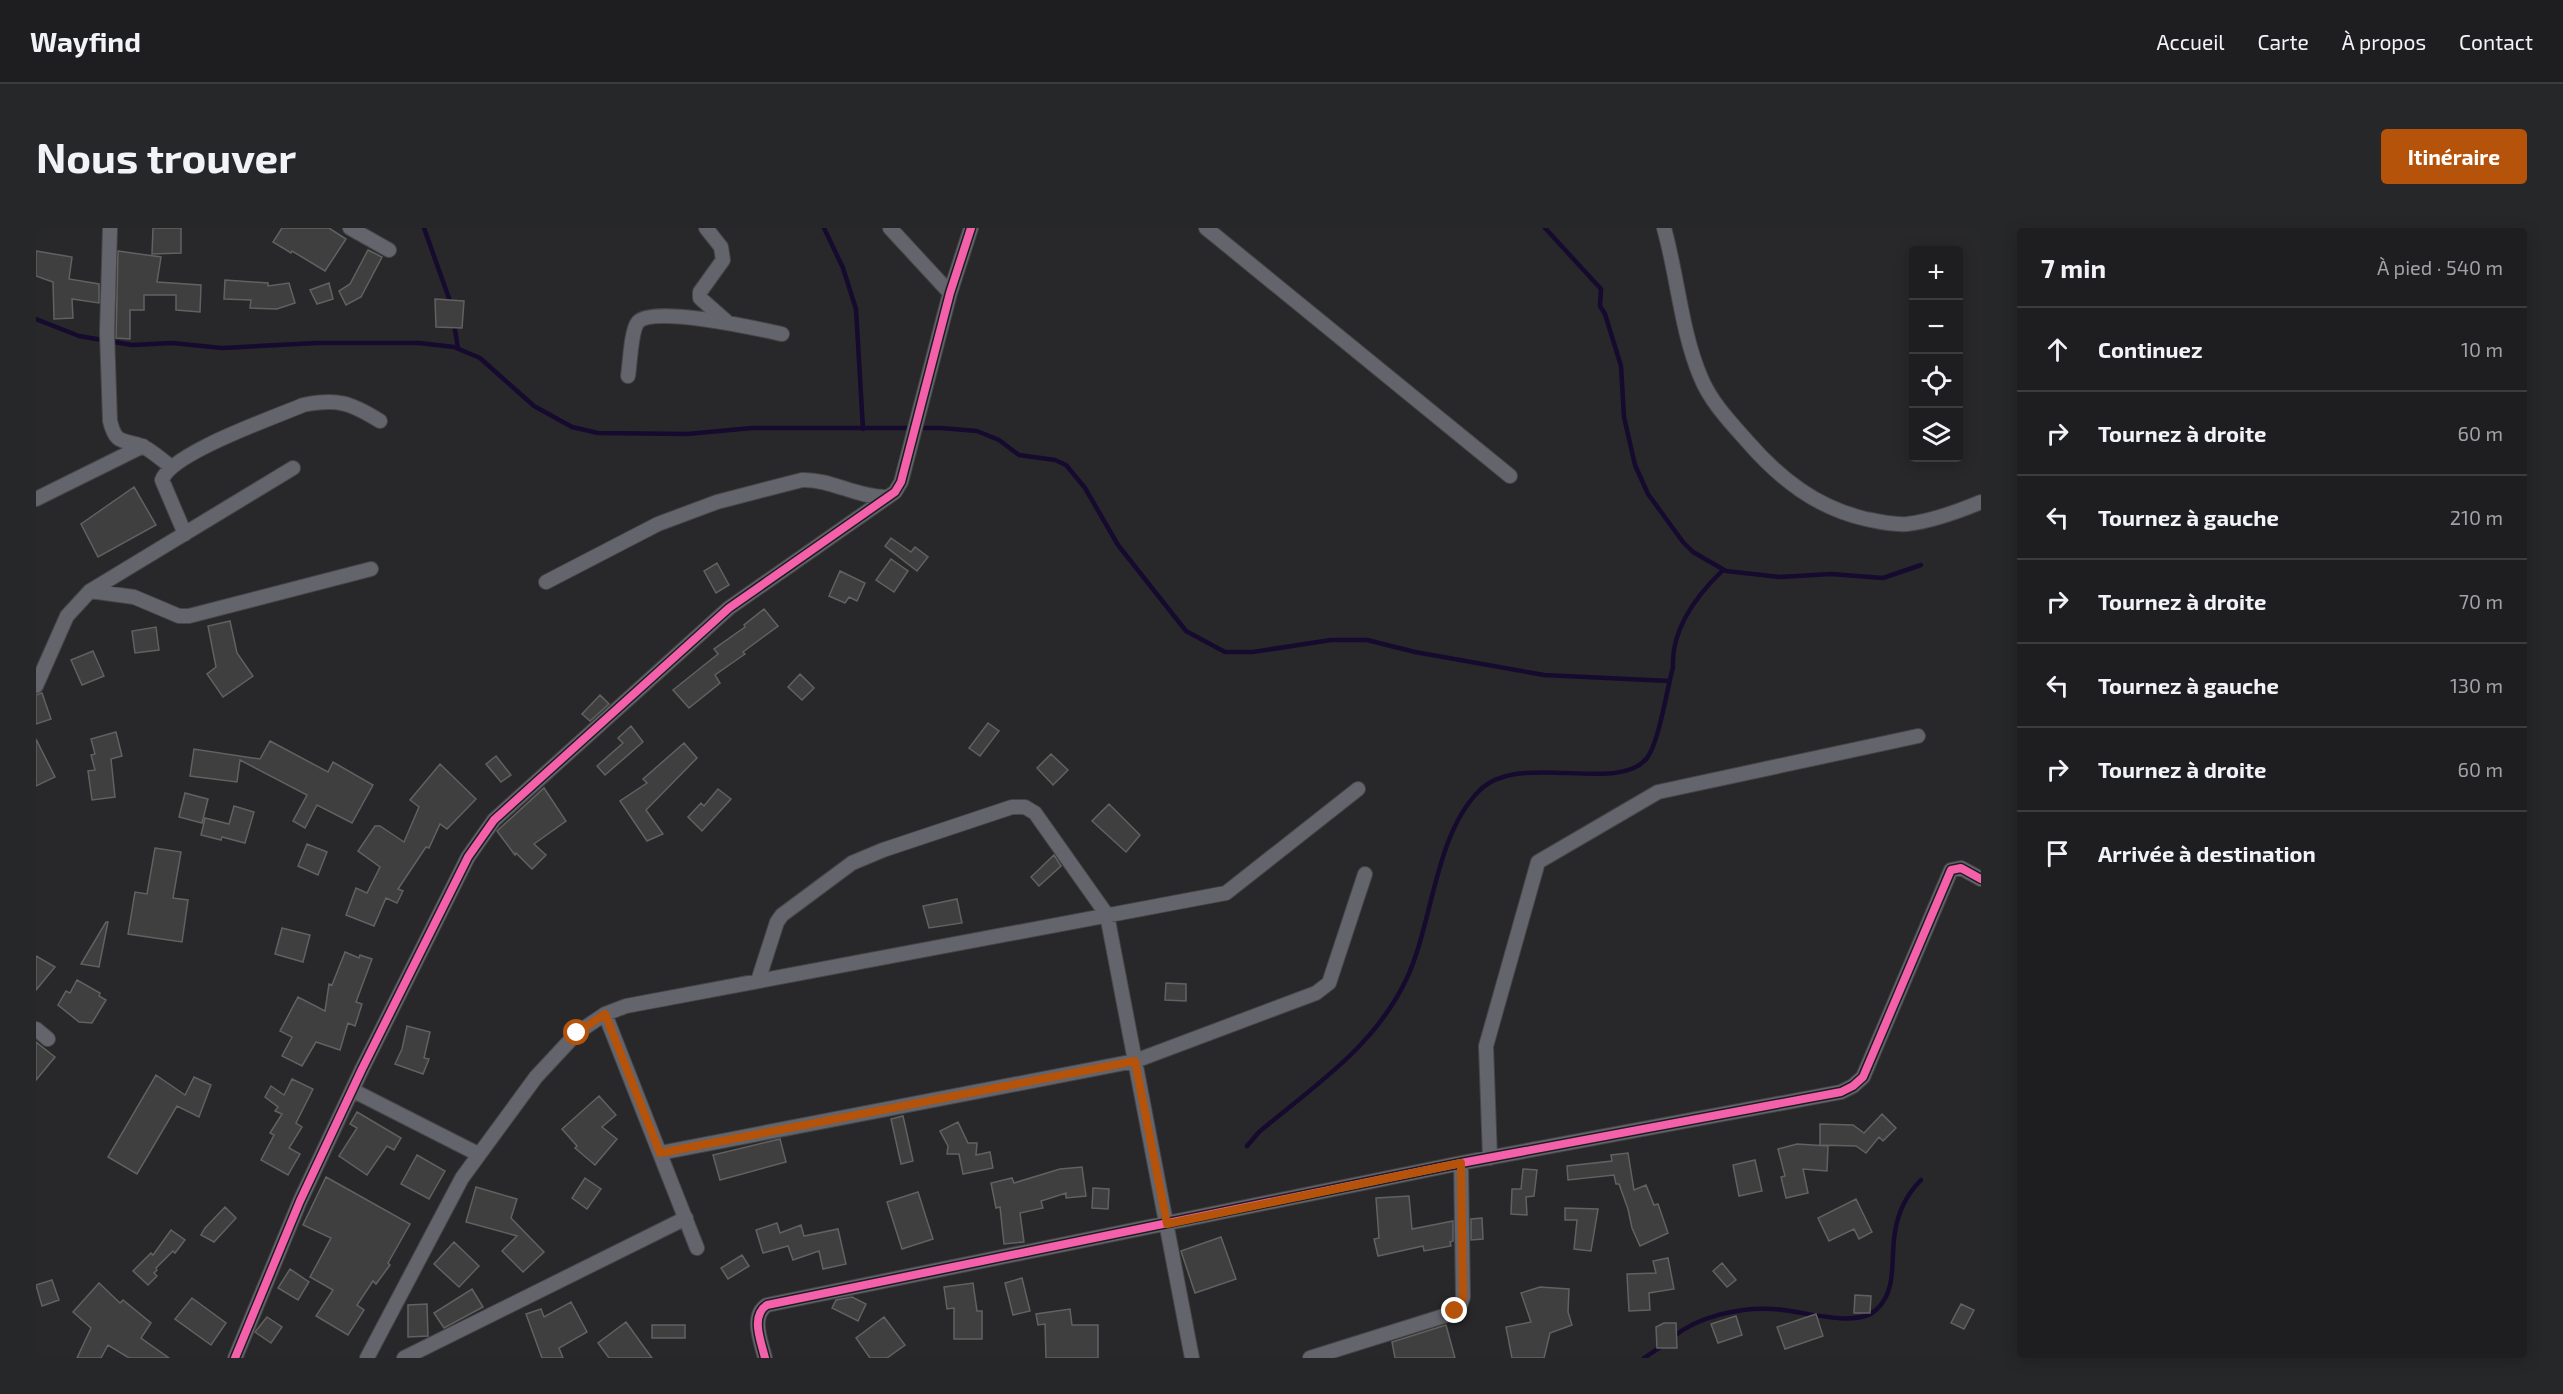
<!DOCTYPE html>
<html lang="fr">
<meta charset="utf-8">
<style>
:root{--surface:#1e1e20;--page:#262729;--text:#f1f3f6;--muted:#a1a2a5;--line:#3c3c3e;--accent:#b45309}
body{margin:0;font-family:"Exo 2",sans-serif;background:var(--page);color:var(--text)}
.controls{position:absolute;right:18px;top:18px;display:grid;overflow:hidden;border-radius:6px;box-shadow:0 3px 15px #0003}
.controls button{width:54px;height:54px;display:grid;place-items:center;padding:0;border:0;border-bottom:2px solid var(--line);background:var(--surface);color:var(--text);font:30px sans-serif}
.stop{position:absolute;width:18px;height:18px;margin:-14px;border:4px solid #b45309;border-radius:50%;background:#fff}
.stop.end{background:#b45309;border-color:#fff;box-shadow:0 2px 6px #0008}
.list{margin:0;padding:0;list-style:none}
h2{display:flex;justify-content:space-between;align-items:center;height:78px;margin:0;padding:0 24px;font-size:26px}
h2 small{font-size:20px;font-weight:400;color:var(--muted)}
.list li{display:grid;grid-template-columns:39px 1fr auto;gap:18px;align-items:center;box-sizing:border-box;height:84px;padding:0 24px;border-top:2px solid var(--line)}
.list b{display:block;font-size:22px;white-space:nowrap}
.list em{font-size:20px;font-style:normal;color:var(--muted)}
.icon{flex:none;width:33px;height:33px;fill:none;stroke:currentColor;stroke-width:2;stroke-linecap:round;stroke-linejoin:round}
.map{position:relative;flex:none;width:1945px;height:1130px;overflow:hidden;border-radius:6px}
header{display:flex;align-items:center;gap:36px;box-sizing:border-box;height:84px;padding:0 30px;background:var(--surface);border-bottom:2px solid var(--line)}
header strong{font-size:28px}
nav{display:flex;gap:33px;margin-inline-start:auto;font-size:21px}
.intro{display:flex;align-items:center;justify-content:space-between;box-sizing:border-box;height:144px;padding:0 36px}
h1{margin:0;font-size:42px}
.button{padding:15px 27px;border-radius:6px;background:var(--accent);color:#fff;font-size:21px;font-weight:700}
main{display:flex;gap:36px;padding:0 36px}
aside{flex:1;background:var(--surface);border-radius:6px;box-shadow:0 3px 15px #0003}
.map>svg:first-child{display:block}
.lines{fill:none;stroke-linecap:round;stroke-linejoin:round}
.stream{stroke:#160a2e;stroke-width:4.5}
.building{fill:#3f3f3f;stroke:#616161;stroke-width:1.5}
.minor-casing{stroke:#464648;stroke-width:16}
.minor{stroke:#64646d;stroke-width:14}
.cycleway-casing{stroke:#1e1d21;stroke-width:11}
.cycleway{stroke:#f560ab;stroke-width:8}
.route{stroke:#b45309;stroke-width:8}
</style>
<header>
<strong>Wayfind</strong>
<nav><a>Accueil</a><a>Carte</a><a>À propos</a><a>Contact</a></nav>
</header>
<div class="intro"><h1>Nous trouver</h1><a class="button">Itinéraire</a></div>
<main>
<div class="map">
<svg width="1945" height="1130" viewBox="0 0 1945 1130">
<rect width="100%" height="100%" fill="#28282a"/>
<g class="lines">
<path class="stream" d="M388 0 415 76
M788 0 807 40 820 81 827 201
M1509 0 1565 61 1564 78 1569 86 1585 138 1588 189 1599 237 1612 266 1647 314 1657 324 1690 343 1744 349 1795 346 1847 350 1885 337
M0 91 43 108 96 117 136 115 186 120 280 115H383L418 119 444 130 498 178 536 199 562 205 651 206 716 200H905L941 203 963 212 983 227 1019 232 1030 237 1049 260 1082 317 1150 403 1189 424H1217L1295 412H1331L1379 424 1508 447 1633 453
M418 96 422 120
M1211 918 1223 904C1278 858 1338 819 1370 752 1397 696 1398 608 1443 563 1483 522 1582 567 1611 530 1623 514 1631 461 1637 439 1635 401 1662 366 1687 342
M1637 1109C1663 1088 1704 1079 1737 1081 1765 1082 1819 1101 1840 1082 1862 1062 1854 1031 1859 1004 1862 984 1871 966 1885 952
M1608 1130 1626 1118"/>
</g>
<path class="building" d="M117 0H145V25L116 26Z
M246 0H293L310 11 289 43 256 23 255 25 237 14Z
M332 22 346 29 325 69 310 77 303 63 314 56Z
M0 23 36 29 33 51 63 56V75L36 71 37 90 18 91 17 54 0 48Z
M82 23 125 29 121 54 165 57 164 84 140 82V67H108V82H94V111L80 110Z
M189 52 232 55V58L253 55 259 75 241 81 214 80 215 72 188 71Z
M293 55 297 71 281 76 274 62Z
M399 71 428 73 426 100 400 99Z
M98 259 120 297 62 329 45 296Z
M855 310 875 324 879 319 892 329 881 343 849 318Z
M855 331 872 343 858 364 840 352Z
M681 335 693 357 680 365 668 343Z
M804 343 829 355 821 373 813 369 809 375 793 368Z
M728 381 742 398 707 424 709 426 679 447 684 455 653 480 637 462 682 426 678 421 709 399 708 397Z
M194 393 201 425 217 448 187 469 171 446 180 439 172 398Z
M120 399 123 422 99 425 96 403Z
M57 423 68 448 46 457 35 432Z
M764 446 778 460 766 472 752 459Z
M6 465 15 491 0 496V467Z
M564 467 573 476 554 493 546 486Z
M952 495 963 503 944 528 933 520Z
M595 498 607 514 569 547 561 538 587 515 582 510Z
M80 504 86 528 75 531 79 569 56 572 52 543 59 542 55 527 59 526 55 511Z
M0 511 19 549 0 558Z
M234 513 292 544 297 534 337 557 316 595 281 577 269 600 257 593 271 567 204 532 201 554 154 548 158 521 224 531Z
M648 515 661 530 610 582 627 606 611 613 584 573 611 555 607 551Z
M1015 526 1032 542 1017 557 1001 540Z
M460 528 475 547 465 554 450 536Z
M404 536 440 571 411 601 404 596 393 620 390 619 362 661 367 663 361 675 350 670 338 698 310 687 320 660 331 665 344 639 322 623 339 598H344L368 614 383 579 374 572Z
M508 560 530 593 498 616 510 627 496 641 480 625 479 627 461 603Z
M682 561 695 571 666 603 652 589 665 575 668 578Z
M149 565 172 571 166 595 143 589Z
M1073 576 1104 607 1090 624 1056 593Z
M198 578 218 584 209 615 186 609 185 612 165 607 169 590 193 596Z
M271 616 291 624 282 647 262 638Z
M119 620 145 624 137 670 152 672 146 714 92 706 99 664 111 666Z
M1018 627 1025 638 1003 658 995 649Z
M921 671 926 695 893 700 887 678Z
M70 694H72L63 739 45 736Z
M246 700 274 707 267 734 239 726Z
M309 724 323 730 324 727 336 731 320 774 326 776 319 798 312 795 304 822 280 814 266 838 246 828 256 809 244 803 262 769 289 783 293 756 296 757Z
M0 728 19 739 0 762Z
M41 752 64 765 63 768 70 772 56 795 43 794 22 777 30 763 34 765Z
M1130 755 1150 756V773L1129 772Z
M371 798 394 804 388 830 393 831 387 846 359 836 366 821Z
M0 814 19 829 0 852Z
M120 847 149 867 158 849 175 857 163 889 141 878 101 946 72 929Z
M256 851 277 861 260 895 266 899 253 920 264 926 252 947 225 932 238 907 234 905 246 886 239 883 242 879 229 869 235 858 248 867Z
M563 868 580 887 566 899 581 911 559 937 539 920 541 918 526 901Z
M321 884 365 910 358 922 351 918 331 947 303 928 321 900 314 896Z
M1846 886 1860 900 1847 913 1843 909 1830 925 1820 918 1784 917V896L1817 897 1828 905Z
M867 888 877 933 865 936 855 891Z
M922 894 932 915H941L940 927 954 924 957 940 927 946 923 926H911L912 918 904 903Z
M744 911 750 934 684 952 677 927Z
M1761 916 1792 918 1791 943 1767 941 1772 965 1750 970 1745 949 1749 948 1742 921Z
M1592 925 1598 962 1610 957 1618 977 1622 976 1632 1005 1604 1018 1596 1000 1592 981 1583 956H1580L1578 947 1532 952 1531 938 1576 933 1575 927Z
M381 927 409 943 393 971 365 956Z
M1719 932 1726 963 1703 968 1697 937Z
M1046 939 1050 968 1030 970V965L1005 973 1007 980 984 985 988 1014 968 1016 964 979 960 980 955 955 976 950 978 955 1024 941Z
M1487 941 1501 942 1498 968 1490 969 1491 987 1475 986 1476 961H1485Z
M290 949 374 996 352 1035 354 1037 340 1056 337 1053 321 1077 328 1082 312 1107 280 1088 297 1062 274 1049 295 1010 267 997Z
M549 950 565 961 551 981 536 970Z
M440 959 481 971 475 990 508 1024 487 1044 466 1023 481 1008 430 994Z
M1057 960 1073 961 1072 981 1056 980Z
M882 964 897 1011 866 1021 851 974Z
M1373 968 1376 1001 1417 993V1013L1414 1014 1415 1018 1388 1023 1387 1018 1342 1028 1338 1011 1343 1010 1340 970Z
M1820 971 1836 1004 1823 1011 1818 1001 1793 1013 1782 990Z
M189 979 200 990 178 1014 165 1007 169 1000Z
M1529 980 1562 981 1555 1023 1538 1021 1541 992H1529Z
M1446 990 1447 1011 1435 1012V991Z
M741 995 744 1005 765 997 768 1008 802 1001 810 1036 787 1041 783 1023 757 1032 752 1018 727 1025 720 1002Z
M135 1002 149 1012 139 1025 137 1023 120 1040 121 1042 118 1045 121 1048 112 1057 97 1043 115 1025 117 1027Z
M1185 1009 1200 1051 1159 1065 1145 1023Z
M418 1014 443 1038 423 1059 398 1036Z
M706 1027 713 1038 692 1051 685 1040Z
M1632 1030 1638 1061 1613 1065 1614 1082 1593 1083 1591 1046 1620 1045 1617 1033Z
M1686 1035 1700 1052 1691 1059 1677 1043Z
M254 1041 273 1054 262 1072 242 1060Z
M986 1050 994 1083 977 1087 969 1055Z
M16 1052 23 1072 6 1078 0 1057Z
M63 1055 84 1075 87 1072 115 1095 105 1110 133 1130H93L72 1117 65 1130H41L55 1100 37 1084Z
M937 1055 941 1083H946V1111H918V1080L911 1081 908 1059Z
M1504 1059 1533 1061 1532 1084 1536 1097 1514 1105 1508 1130H1476L1470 1099 1495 1094 1485 1065Z
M436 1061 447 1079 408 1100 398 1085Z
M1819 1067 1835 1068 1834 1085H1818Z
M816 1069 830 1076 822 1093 796 1080 800 1072Z
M156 1070 190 1095 175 1117 139 1091Z
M535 1074 551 1104 523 1120 527 1130H506L490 1086 505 1081 508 1089Z
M391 1076 392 1108 372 1109V1077Z
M1925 1076 1938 1082 1928 1101 1915 1095Z
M1034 1081 1036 1097H1062V1130H1010L1009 1096 1002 1097 1000 1086Z
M1780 1086 1787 1108 1749 1121 1741 1099Z
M1700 1088 1706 1107 1682 1115 1675 1096Z
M231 1089 246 1099 235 1115 219 1104Z
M848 1089 869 1117 851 1130H834L820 1110Z
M590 1094 608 1119 616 1130H573L562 1115Z
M1628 1095H1640L1641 1120H1621L1620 1099Z
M616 1097H649V1110H616Z
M1410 1097 1419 1130H1359L1356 1114Z"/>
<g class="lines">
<defs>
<path id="minor" d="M74 0 71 105 74 193C80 217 86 211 106 218 115 222 126 232 134 238
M314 0 353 22
M670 0 685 19 687 32 664 64V70L690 93
M854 0 914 65
M1170 0 1474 248
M1628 0C1642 50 1645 103 1665 150 1675 174 1694 194 1711 213 1744 251 1781 280 1830 291 1844 294 1857 297 1871 296 1897 293 1921 284 1945 274
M592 148C594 136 595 102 602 94 617 77 723 101 746 106
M0 271 107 218
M149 306 126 252C135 225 237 190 267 177 302 170 315 175 344 193
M510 354 622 296 681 274 766 252C795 251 820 269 849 269
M54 363 98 369 143 388H153L335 341
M0 458 31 388 54 363 257 240
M722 753 741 694 746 687 816 635 847 622 976 579H989L999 585 1071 687 1156 1130
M569 786 661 1020
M0 801 12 811
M316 862 442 926
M624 925 1099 833 1280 765 1293 755 1329 646
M1454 930 1450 818 1502 634 1622 564 1882 508
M199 1130 264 973 326 841 432 629 458 592 693 380 859 264 865 254 914 65 935 0
M331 1130 426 950 500 849 541 805 569 786 590 778 1190 665 1322 561
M368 1130 650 990
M729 1130C725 1113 714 1088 731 1077L1425 935 1805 864 1817 858 1827 849 1915 642 1925 640 1945 651
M1274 1130 1411 1087 1424 1078 1427 1069 1425 935"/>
</defs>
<use href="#minor" class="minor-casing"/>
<use href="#minor" class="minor"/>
<defs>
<path id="cycleway" d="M199 1130 264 973 326 841 432 629 458 592 693 380 859 264 865 254 914 65 935 0
M729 1130C725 1113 714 1088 731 1077L1425 935 1805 864 1817 858 1827 849 1915 642 1925 640 1945 651"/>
</defs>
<use href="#cycleway" class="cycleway-casing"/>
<use href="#cycleway" class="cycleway"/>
</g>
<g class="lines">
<path class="route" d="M541 805 569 786 624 925 1099 833 1131 996 1425 935 1427 1069 1424 1078 1419 1083"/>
</g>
</svg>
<div class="controls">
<button>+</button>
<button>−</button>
<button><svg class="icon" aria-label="locate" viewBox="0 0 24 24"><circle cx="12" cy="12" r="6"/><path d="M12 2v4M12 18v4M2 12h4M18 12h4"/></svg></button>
<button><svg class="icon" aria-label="layers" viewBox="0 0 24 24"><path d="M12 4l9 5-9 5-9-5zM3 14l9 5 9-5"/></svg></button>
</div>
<div class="stop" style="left:541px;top:805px"></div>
<div class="stop end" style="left:1419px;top:1083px"></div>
</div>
<aside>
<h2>7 min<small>À pied · 540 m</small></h2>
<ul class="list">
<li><svg class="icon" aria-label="ahead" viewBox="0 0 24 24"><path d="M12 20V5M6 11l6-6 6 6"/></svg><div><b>Continuez</b></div><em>10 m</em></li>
<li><svg class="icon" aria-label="right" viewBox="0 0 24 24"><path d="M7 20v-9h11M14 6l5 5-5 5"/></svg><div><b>Tournez à droite</b></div><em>60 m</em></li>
<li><svg class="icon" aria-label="left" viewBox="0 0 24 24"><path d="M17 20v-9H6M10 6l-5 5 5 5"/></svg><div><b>Tournez à gauche</b></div><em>210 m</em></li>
<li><svg class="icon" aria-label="right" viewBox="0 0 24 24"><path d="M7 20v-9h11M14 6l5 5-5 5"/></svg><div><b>Tournez à droite</b></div><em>70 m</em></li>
<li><svg class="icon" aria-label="left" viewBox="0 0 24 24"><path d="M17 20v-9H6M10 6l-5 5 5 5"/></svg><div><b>Tournez à gauche</b></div><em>130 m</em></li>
<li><svg class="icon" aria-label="right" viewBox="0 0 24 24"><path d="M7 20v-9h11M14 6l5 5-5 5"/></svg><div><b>Tournez à droite</b></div><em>60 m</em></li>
<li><svg class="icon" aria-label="arrive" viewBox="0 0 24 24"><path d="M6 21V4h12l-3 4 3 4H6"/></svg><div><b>Arrivée à destination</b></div></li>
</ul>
</aside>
</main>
